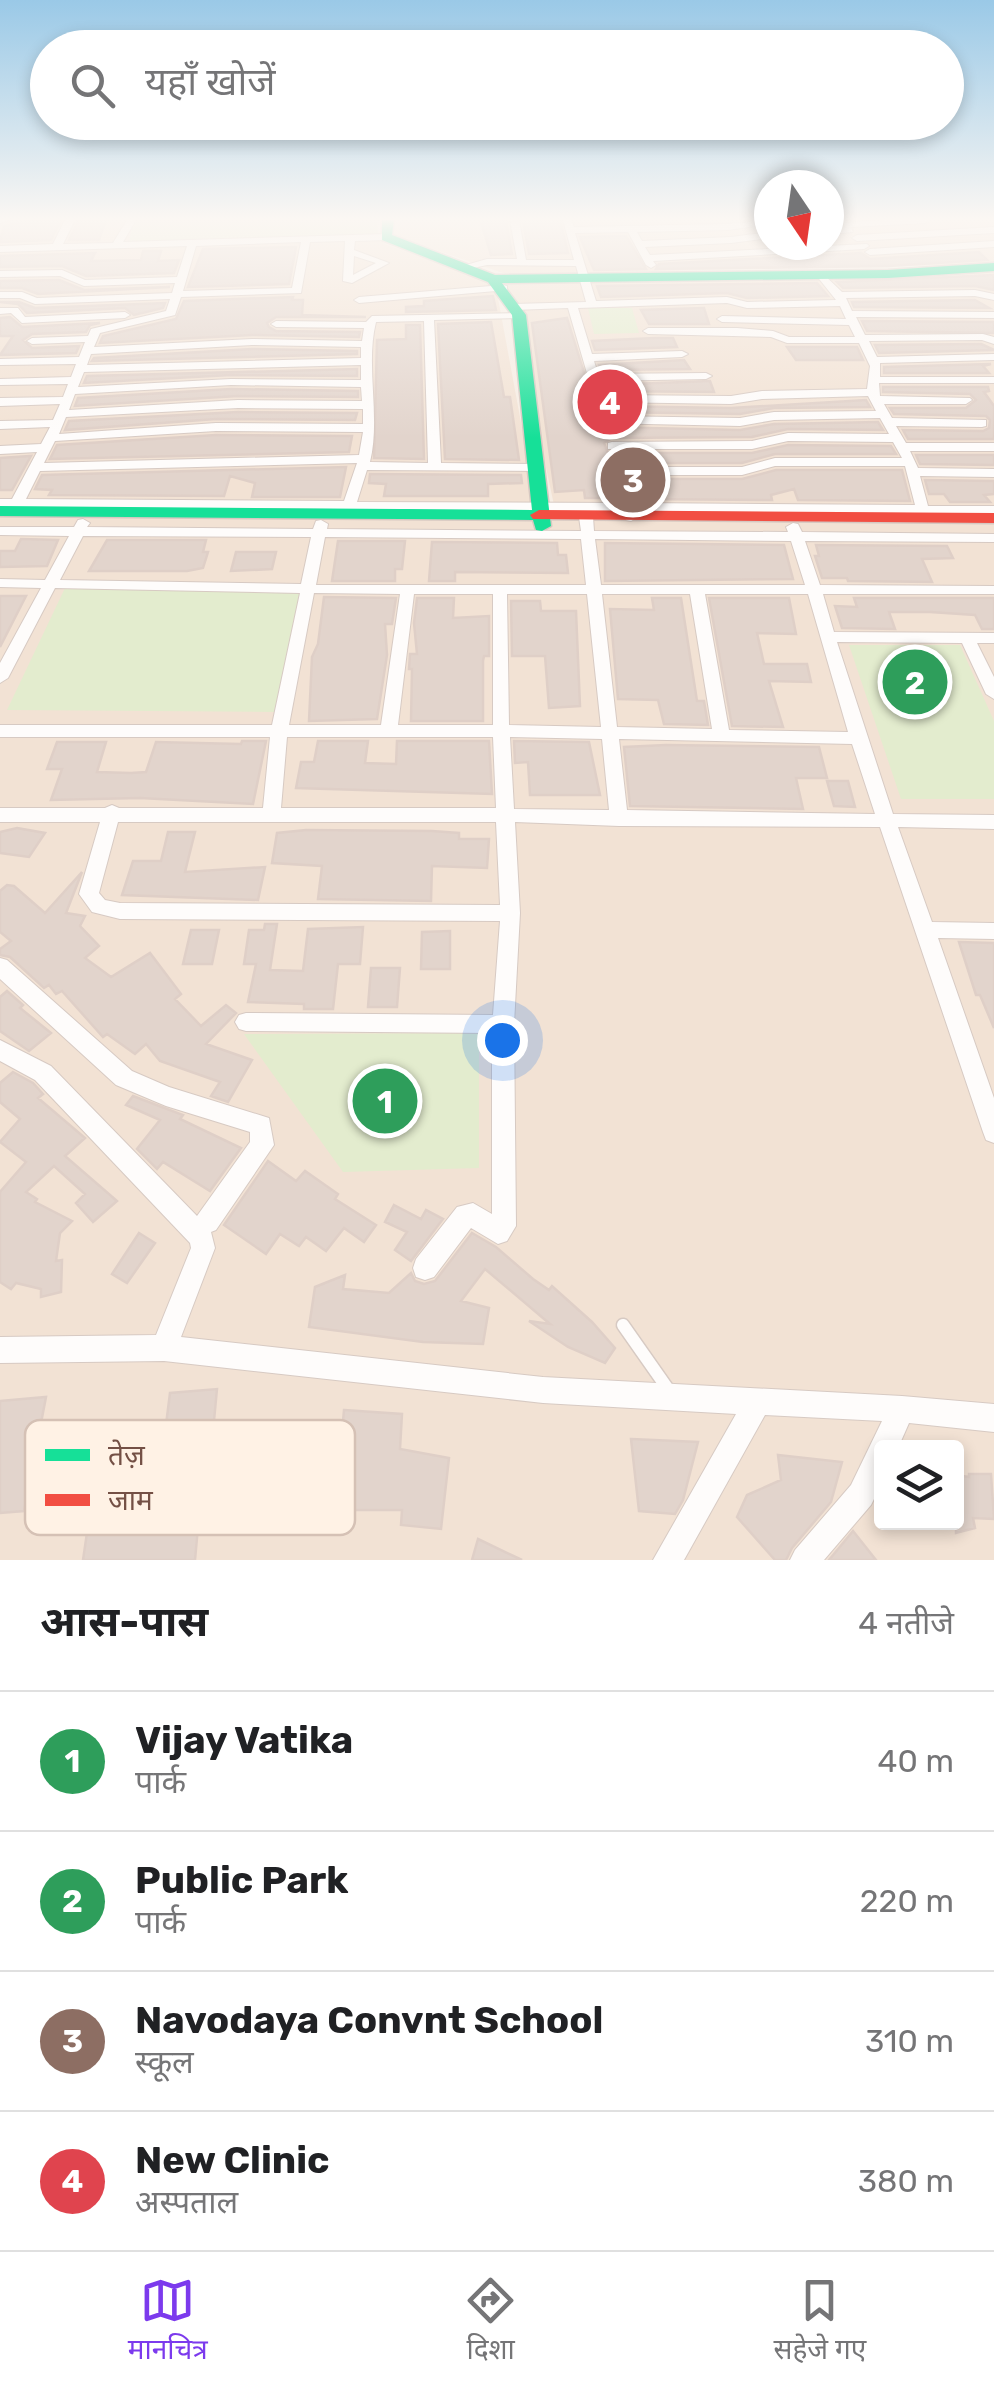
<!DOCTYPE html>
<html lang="hi">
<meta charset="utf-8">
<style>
:root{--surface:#fff;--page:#f6f6f6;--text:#202124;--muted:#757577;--line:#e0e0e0;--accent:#7c3aed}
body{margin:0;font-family:Rubik,"Noto Sans Devanagari",sans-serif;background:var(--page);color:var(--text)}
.controls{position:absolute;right:30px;bottom:30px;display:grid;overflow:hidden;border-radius:10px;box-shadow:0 5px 15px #0003}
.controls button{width:90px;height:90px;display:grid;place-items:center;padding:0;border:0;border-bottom:2px solid var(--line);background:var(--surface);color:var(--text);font:50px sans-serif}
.compass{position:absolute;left:754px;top:170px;width:90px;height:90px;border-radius:50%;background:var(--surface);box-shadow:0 5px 15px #0003;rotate:167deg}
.you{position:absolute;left:502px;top:1040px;width:35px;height:35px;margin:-25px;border:8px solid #fff;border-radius:50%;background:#1a73e8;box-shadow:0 0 0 15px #1a73e833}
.badge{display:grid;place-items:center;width:65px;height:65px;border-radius:50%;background:var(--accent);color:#fff;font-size:32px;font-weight:700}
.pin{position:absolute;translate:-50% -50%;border:5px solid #fff;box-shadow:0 2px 10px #0006}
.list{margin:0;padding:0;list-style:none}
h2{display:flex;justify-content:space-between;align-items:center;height:130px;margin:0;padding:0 40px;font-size:42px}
h2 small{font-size:32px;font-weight:400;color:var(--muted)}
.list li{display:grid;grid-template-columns:65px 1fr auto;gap:30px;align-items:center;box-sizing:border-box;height:140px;padding:0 40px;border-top:2px solid var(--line)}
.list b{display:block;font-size:38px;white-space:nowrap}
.list p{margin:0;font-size:32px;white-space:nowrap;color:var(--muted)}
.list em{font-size:32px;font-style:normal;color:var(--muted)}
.icon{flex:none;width:55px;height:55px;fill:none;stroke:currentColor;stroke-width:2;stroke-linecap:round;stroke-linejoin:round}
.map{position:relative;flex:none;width:994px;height:1560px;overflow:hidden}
.search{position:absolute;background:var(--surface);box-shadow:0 5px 15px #0003;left:30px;right:30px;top:30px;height:110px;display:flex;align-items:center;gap:25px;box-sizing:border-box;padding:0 35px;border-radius:55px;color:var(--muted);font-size:38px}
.sheet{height:690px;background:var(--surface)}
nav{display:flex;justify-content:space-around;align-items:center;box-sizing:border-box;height:140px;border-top:2px solid var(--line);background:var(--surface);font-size:28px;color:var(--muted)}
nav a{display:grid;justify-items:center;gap:5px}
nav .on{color:var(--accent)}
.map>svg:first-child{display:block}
.residential{fill:#f2e2d4;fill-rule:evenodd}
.green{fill:#e3ecce}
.building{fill:#e2d4cc;stroke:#dfcfc7;stroke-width:2.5}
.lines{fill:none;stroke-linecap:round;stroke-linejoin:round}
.lane-casing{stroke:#d7cac3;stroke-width:15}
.street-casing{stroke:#d7cac3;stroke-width:2}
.fast-casing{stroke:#d6c8c1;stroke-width:3}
.jam-casing{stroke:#d6c8c1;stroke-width:3}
.lane{stroke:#fefcfb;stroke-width:12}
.street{fill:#fefcfb;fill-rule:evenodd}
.fast{fill:#16e098;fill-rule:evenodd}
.jam{fill:#f24e42;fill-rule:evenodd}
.key{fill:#fff2e5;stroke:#d5c1b5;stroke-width:2.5}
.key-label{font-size:28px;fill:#745045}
</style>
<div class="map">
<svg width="994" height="1560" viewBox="0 0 994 1560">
<rect width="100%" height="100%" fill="#f6ede4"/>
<path class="residential" d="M0 220H376L375 235 385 244 495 282 537 509 0 505Z
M385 220H769V245H829V220H994V264L506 274 392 235Z
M994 269V507L554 505 506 280Z
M0 516 994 523V1560H0ZM882 1448H956V1522H882Z"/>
<path class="green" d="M133 220H377L378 235 129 244Z
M588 308H632L639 333 594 334Z
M65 588 303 589 276 712 7 710Z
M849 645H960L994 721V799H901Z
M479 1033V1168L343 1172 244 1034Z"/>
<path class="building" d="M31 220H61L51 240 0 242 4 226Z
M79 220H106L99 240H69Z
M560 220 568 253 529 254 523 221Z
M506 221 512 254 491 255 481 222Z
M626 236 646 269 594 270 580 237Z
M296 247 289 284 188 287 203 249Z
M143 251H161L158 261 179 260 174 273 86 276 62 266 0 267V256L95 253 91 261 141 260Z
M979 252 987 260 888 266 656 269 659 264 861 253 870 259Z
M994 275V290L975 286 843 288 837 282Z
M59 280 84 290 170 287 38 294 22 288H0V281Z
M817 283 828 296 747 298 727 293 601 297 597 286Z
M493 296 496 310 406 312V307L424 306V301Z
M293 297 292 300H303L302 315 366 317H276L267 323 269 327 276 331 360 332 359 337 252 335 100 343 103 336 176 319 184 301Z
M975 300 989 308 854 307 852 302Z
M0 302H19L35 308 165 303 163 308 134 315 125 308 27 313 18 304Z
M704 308 709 324H649L641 310Z
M10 317 22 327 100 323 90 325 86 332 32 334 23 340 32 348 79 346 76 353 0 355 13 336H0V318Z
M567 318 601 427 740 430 774 424 878 422 883 430 788 429 752 437 612 438 604 443 608 453H752L788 445 891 446 896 454H775L742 463H626L617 454 606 463 616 498H585L584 490 555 492 532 323Z
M862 321 994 322V333L867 331Z
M491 322 504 397H510L519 460 445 459 438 324Z
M406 325H420L424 459 374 458 377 340 406 339Z
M655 338H673L677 347 595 350 592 341Z
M981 344 994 350 879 353 875 345Z
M787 347H857L863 360H796Z
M252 349 357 351V354L92 361 94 358Z
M684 360 690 369 601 370 599 365Z
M991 364 983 366 989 373H884V367Z
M357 369V376L231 375 84 383 87 376Z
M710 381 714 392 607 391 605 385Z
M883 387H988L989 391 984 392 994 406V439H908L903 430 983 431 989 428 990 420 986 416 894 414 890 408H966L976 400 970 394 883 392Z
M231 389 358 391V397L238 396 75 406 78 398Z
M866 400 870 407 774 408 740 414 609 412 610 406 731 408Z
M238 412 357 413 355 420 216 419 65 430 69 421Z
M216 435 352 436 349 452 50 459 57 445Z
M916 455H994V465L920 464Z
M31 456 12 490H0V458Z
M346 467 340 497H252L255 483 230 476 224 496 49 495 52 490 35 489 42 475Z
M776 470H902L910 501 798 500 794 489 771 495 772 500 637 499 631 479H742Z
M370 474 521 475 522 483 488 484V496H384L386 484 369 483Z
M925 480 994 481V494L984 495 990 502H950L944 494H929Z
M21 539 58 540 47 566 0 567V551H15Z
M107 540H206L203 552H208L203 568 187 571H89Z
M338 541H405L402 569H395V581H332Z
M432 542 557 543 558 555H566L568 573 455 572V581H429Z
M605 543 784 545 793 579 605 581Z
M816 545 947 546 953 558 922 559 932 582 848 581 847 578H822L815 556H819Z
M236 552H276L272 569 231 571Z
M0 596H26L0 647Z
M324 597 396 598 392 624H385L387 655 377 719 309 721 312 657 318 644Z
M417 598H454L453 618 489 616V656H484L483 661V721H411L412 669H409L410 654H417L414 623Z
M652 598H681L697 701H704L708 725 664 724 658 700 618 699 610 609 654 610Z
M709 598H789L796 634 757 633 764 664H807L811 682 769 681 783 727 732 726Z
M854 598H994V629H982L975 615 930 612H889L895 629 842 628 835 606 857 607Z
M511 601H540L541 611H576L580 706 549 708 545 656H512Z
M242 741H266L253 804 140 798 51 800 62 769H47L57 742H106L97 772 131 773 146 772 156 742 241 744Z
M318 741H368L365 763 396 764 397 741H489L492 794 296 788 301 762H314Z
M514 741 589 742 600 795H530L528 762 515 763Z
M666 745 819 747 827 778H796L803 809 630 806 624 747Z
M827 781H848L855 807 834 806Z
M17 828 45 833 29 857 0 853V832Z
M306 830 432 831 459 833V839H489L487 868 432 866 431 901 318 899 322 866 272 863 277 833Z
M168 832H195L185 872 265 867 258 900 122 895 133 861H161Z
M82 872 66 913 85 916 80 926 99 946 85 958 111 977 150 953 181 994 175 999 201 1026 226 1005 236 1013 206 1044 252 1060 228 1102 211 1096 220 1082 160 1061 146 1044 135 1054 107 1034 103 1037 62 991 56 994 49 985 44 988 10 957 0 955V949L11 941 0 932V891L7 885 14 886 45 913Z
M265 924H277L270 970 303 971 308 929 363 927 360 964H338L333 1009H304V1004L248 1002 256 964H244L249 930H264Z
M191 930H219L212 964H183Z
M450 931V969H421L422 932Z
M959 942 994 943V1028L980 995H976Z
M371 968H400L397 1007H368Z
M7 991 23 1005 20 1008 51 1033 29 1051 0 1031V997Z
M13 1072 33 1083 43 1094 38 1098 85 1138 65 1156 117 1201 93 1222 76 1203 85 1194 54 1166 26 1192 37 1199 35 1202 72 1221 60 1233 56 1261 62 1260 61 1292 41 1297V1289L16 1283 11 1289 0 1282V1192L26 1162 0 1142 20 1119 0 1102V1083Z
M133 1096 183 1115 180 1119 241 1148 210 1191 163 1162 157 1169 137 1149 160 1120 126 1105Z
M268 1161 296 1181 305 1171 338 1194 335 1199 376 1225 364 1242 344 1228 326 1251 306 1237 299 1246 280 1234 266 1254 224 1225Z
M394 1205 421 1219 426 1210 443 1219 411 1261 395 1250 407 1232 385 1222Z
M139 1233 155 1243 127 1283 112 1274Z
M472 1233 496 1247 533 1279 549 1290 552 1286 592 1322 615 1348 605 1363 568 1347 529 1321 550 1324 485 1269 461 1301 489 1308 483 1344 423 1342 309 1327 315 1287 345 1275 343 1289 389 1293 411 1273 415 1281 424 1284 435 1281Z
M217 1389 206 1505H200L195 1560H83L88 1526 154 1520 170 1393Z
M46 1397 24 1511 0 1513V1401Z
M344 1410 402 1414 400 1449 449 1458 441 1529 401 1525 402 1510H335Z
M631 1439 698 1442 683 1500 675 1514 639 1511Z
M778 1455 842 1462 831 1502 792 1548 786 1560H775L737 1517 747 1495 781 1480Z
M969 1474H991L994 1519 973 1518 975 1528 956 1533V1475L969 1477Z
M853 1531 876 1560H829Z
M478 1539 522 1560H472Z"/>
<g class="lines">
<defs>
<path id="lane" d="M623 1325 670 1392"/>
<path id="street" d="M0 220H10L0 223Z
M65 220H75L63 244 113 243 127 220H136L123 242 386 234 391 237 386 240 355 241 354 250 389 263 352 283 343 281 345 241 310 242 301 293 181 297 175 315 100 333 94 347 252 339 362 341 364 328 276 327 271 324 276 321 366 322 372 316 523 313V317L519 318 434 320 441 463 537 464 542 465V471L367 470 357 502 621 503 610 462 616 458 620 459 624 467H742L775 458H902L893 442 788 441 752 449H608V443L612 442 752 441 788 433 889 434 880 418 774 420 740 426 601 423V417L605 416 740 418 774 412 876 411 868 396 762 399 731 404 606 402V411H598L568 308 513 310 508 307 513 304 586 302 576 266 487 265 464 270 459 267 487 259H517L510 220H519L526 260H574L563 220H571L574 227 728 224 769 220V224L728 230 637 232 642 241 731 237 769 232V238L731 243 645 247 650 255 867 244 869 246 864 249 653 261 656 265 651 268 646 265 628 232 575 233 596 301 727 297 747 302 836 300 816 275 821 272 842 292 975 290 994 294V300L975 296 846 298 852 311 994 312V318L856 317 865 335 983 334 994 337V344L982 340 869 341 877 357 994 354V360L880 363V377H994V383H879L880 396 970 398 972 400 966 404H884L892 418 986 420V426L982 427 896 426 906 443H994V451H910L918 468 994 469V477L920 476 928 506H994V514H931L932 518 925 522 920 521 917 513 636 511 638 517 631 521 626 520 623 511 355 510 352 516H342L341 509 22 507 18 514H8V507H0V499H12L37 452 0 454V446L41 444 50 427 0 429V421L53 420 60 404 0 406V398L63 397 68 384 0 385V379L71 377 76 364 0 365V359L79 357 85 342 32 344 27 341 32 338 88 336 91 329 166 311 170 299 35 304 20 298H0V292H22L37 298 172 293 175 283 84 286 60 276 0 277V271L62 270 85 280 177 277 187 246 0 252V246L53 244ZM301 242 292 288 183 291 196 246ZM354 256 376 263 353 275ZM727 303 747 308 840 306 846 319 722 316 717 319 722 322 849 325 855 337H789L773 331 737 328H648L643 331 648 334 771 337 787 343H859L870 366 867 389 762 391 731 396 604 395 600 381 706 379 712 376 706 373 598 374 594 361 682 357 688 354 682 351 592 354 578 308ZM424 321 428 463 370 462C381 417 365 366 376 322ZM252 345 361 347V358L87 365 91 354ZM361 365V380L231 379 78 387 84 372ZM231 385 361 387 362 401 238 400 69 410 75 394ZM238 408 363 409V424L216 423 59 434 66 417ZM216 431 363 432 359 455 44 463 55 441ZM357 463 344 501 26 499 40 471ZM775 466H905L915 505 634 503 626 475H742Z
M883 220H930L925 223 851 227 853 232 829 234V228L845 227 843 223Z
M994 227V233L857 241 852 238 857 235Z
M994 241V247L870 255 865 252 870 249Z
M503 285 507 286V290L359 303 354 300 359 297Z
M0 308H18L25 317 125 312 130 315 125 318 22 323 11 313 0 314Z
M586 513 593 517 594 531 788 532 786 527 793 523 798 524 802 532 994 534V542L805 541 820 585 994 586V594H823L834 632 994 633V643H977L994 677V699L986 694 962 643 837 642 893 814 994 815V829L898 827 932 922 994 923V939L938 938 994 1098V1143L986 1140 983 1132 880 827 619 826 515 822 520 913 514 1024 516 1226 507 1241 498 1244 471 1228 434 1277 425 1280 416 1277 413 1268 416 1259 457 1207 473 1203 492 1214V1033L246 1031 239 1029 235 1022 239 1015 246 1013 493 1015 500 921 120 919 92 912 79 894 100 822H0V808H105L112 805 119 808H263L270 737H0V725H272L300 593 55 588 8 678 0 683V663L41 588 0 587V579L45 580 69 536 0 535V527H74L78 520 83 519 90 523 87 527 313 529 316 521 321 520 328 524 327 529 581 531 579 517ZM83 536 311 537 301 584 60 580ZM325 537 581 539 586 585H316ZM595 539 791 541 805 585H601ZM314 593 400 594 381 725H289ZM414 594H493V725H398ZM507 594H587L601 727 509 725ZM602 594H690L712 729 617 727ZM705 594H808L848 732 729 730ZM287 737H493L496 808H281ZM510 737 602 739 609 810 514 809ZM619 739 852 744 875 814 627 810ZM118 822H496L500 905 120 903 105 900 99 893Z
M0 958 7 960 132 1071 169 1087 269 1118 274 1145 216 1230 211 1232 215 1248 181 1337 543 1377 902 1396 994 1404V1432L909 1423 898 1448H882V1483L871 1505 824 1560H790L795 1550 851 1485 882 1421 765 1415 684 1560H653L736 1414 543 1403 164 1361 0 1363V1337L156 1335 191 1248 190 1243 35 1080 0 1061V1040L51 1066 197 1216 250 1142V1132L166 1106 116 1085 0 979Z"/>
<path id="fast" d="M382 220H394L392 235 495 275 888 270 994 263V271L888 278 502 283 526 315 551 526 542 531 536 530 533 520 0 516V506L532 510 512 315 488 282 382 240Z"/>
<path id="jam" d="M539 510 994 513V523L533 519 530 515Z"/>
</defs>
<use href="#lane" class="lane-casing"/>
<use href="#street" class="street-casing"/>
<use href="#fast" class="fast-casing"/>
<use href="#jam" class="jam-casing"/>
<use href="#lane" class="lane"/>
<use href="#street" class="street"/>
<use href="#fast" class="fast"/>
<use href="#jam" class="jam"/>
</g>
<linearGradient id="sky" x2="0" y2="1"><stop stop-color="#9ac9e7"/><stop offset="0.5" stop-color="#fbf7f3"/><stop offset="1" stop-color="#fbf7f3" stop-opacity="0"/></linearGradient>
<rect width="994" height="438" fill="url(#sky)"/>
<rect x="25" y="1420" width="330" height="115" rx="15" class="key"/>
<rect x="45" y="1449" width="45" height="12" fill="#16e098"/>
<rect x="45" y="1494" width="45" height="12" fill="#f24e42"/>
<g class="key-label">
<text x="108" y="1465">तेज़</text>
<text x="108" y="1510">जाम</text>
</g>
</svg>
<div class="controls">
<button><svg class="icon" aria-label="layers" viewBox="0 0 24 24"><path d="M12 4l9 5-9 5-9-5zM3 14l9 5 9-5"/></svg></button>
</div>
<svg class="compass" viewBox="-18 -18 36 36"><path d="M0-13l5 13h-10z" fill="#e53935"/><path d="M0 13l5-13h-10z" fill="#757577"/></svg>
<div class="you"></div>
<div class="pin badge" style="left:385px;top:1101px;background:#2e9e5b">1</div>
<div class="pin badge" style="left:915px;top:682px;background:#2e9e5b">2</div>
<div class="pin badge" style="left:633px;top:480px;background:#8d6e63">3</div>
<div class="pin badge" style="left:610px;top:402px;background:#e0444e">4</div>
<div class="search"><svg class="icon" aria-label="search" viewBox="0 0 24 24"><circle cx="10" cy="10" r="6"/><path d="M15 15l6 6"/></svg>यहाँ खोजें</div>
</div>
<section class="sheet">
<h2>आस-पास<small>4 नतीजे</small></h2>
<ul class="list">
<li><span class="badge" style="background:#2e9e5b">1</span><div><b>Vijay Vatika</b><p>पार्क</p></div><em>40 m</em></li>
<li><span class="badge" style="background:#2e9e5b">2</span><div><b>Public Park</b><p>पार्क</p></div><em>220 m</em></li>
<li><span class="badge" style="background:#8d6e63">3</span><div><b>Navodaya Convnt School</b><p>स्कूल</p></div><em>310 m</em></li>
<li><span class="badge" style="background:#e0444e">4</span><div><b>New Clinic</b><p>अस्पताल</p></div><em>380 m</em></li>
</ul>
</section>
<nav>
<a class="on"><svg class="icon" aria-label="map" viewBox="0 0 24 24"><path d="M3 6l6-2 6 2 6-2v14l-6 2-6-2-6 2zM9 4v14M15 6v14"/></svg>मानचित्र</a>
<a><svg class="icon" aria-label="directions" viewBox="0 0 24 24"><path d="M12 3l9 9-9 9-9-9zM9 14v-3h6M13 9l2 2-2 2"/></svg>दिशा</a>
<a><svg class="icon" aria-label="saved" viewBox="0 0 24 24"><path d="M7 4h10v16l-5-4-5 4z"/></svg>सहेजे गए</a>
</nav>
